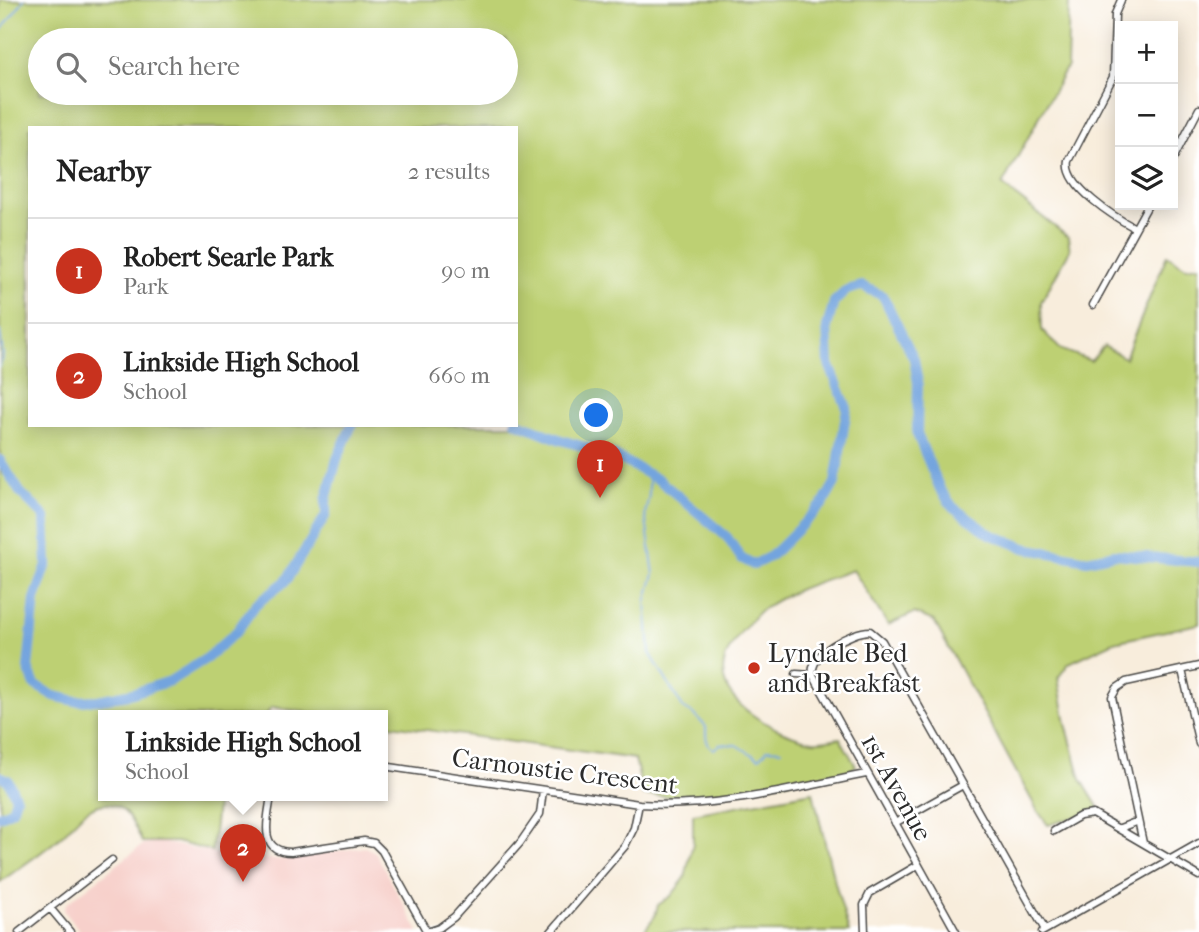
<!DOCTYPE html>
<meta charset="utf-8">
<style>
:root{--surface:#fff;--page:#f2f2f2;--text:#222;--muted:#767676;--line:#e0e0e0;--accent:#c8321e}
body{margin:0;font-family:"IM FELL French Canon",serif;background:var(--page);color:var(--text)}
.controls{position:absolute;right:21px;top:21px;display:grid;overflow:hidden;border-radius:0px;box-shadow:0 4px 18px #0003}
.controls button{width:63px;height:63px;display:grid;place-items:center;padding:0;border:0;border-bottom:2px solid var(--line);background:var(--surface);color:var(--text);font:35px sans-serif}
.you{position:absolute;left:597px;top:416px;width:24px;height:24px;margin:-18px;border:5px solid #fff;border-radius:50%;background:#1a73e8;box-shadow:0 0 0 10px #1a73e833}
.badge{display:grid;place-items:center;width:46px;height:46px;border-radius:50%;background:var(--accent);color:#fff;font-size:23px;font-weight:700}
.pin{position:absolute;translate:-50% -58px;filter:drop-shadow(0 2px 4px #0008)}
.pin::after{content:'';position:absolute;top:37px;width:24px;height:21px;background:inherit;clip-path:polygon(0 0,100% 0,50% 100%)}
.popup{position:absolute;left:98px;top:710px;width:290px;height:91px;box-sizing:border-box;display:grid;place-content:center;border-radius:0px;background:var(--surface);filter:drop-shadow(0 2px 5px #0005);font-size:23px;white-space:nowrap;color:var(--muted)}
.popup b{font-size:26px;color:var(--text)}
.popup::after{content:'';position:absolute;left:50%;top:100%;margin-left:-14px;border:14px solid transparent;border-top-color:var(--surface)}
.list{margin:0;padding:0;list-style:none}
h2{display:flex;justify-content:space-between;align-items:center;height:91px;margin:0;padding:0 28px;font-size:30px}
h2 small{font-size:23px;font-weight:400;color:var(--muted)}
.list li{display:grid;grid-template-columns:46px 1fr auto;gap:21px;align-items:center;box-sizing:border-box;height:105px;padding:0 28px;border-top:2px solid var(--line)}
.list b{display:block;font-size:26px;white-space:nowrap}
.list p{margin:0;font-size:23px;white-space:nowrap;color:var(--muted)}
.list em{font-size:23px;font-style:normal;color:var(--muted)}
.icon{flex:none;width:38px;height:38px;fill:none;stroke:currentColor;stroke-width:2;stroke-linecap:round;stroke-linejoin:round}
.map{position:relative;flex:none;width:1199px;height:932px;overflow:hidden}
.search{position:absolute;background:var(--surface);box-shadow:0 4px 18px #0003;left:28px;top:28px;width:490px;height:77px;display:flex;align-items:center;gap:18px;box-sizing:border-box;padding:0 24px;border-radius:38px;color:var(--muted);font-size:26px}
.panel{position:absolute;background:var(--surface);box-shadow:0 4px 18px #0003;left:28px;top:126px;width:490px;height:301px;border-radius:0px}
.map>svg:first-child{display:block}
.built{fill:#f7d0cb}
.green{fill:#bdd073;stroke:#747e4f;stroke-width:2;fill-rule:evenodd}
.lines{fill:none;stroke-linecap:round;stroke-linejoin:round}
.stream{stroke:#73a4de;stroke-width:2}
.river{stroke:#73a4de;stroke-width:10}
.minor-casing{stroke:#4a4846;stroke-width:9}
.minor{stroke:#fff;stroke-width:6}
.poi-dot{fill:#c8321e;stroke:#fff;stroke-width:2.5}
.labels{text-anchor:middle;stroke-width:5;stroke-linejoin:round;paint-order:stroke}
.poi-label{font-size:26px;fill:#2b2b2b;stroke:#fff;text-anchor:start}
.street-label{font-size:26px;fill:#2b2b2b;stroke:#fff}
</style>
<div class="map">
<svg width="1199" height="932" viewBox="0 0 1199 932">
<rect width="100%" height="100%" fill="#fff"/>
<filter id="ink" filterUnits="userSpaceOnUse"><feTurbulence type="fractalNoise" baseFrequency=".0143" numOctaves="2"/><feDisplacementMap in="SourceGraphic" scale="14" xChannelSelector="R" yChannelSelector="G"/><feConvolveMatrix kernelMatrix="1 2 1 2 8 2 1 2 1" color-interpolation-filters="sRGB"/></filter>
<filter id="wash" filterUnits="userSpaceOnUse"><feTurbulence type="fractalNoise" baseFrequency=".00686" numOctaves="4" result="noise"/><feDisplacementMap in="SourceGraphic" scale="28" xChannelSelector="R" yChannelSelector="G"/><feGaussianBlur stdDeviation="1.57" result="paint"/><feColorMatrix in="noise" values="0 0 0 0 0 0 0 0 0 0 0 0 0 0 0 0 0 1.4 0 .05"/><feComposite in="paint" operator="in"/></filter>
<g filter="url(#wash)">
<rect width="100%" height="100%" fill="#f8eddc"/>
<path class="built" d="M160 842 214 853 276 860 365 847 375 852 419 932H81L64 911 66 904 144 844Z"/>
<path class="green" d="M0 0H1069L1067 67 1002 185 1068 237 1070 250 1041 302 1042 330 1060 349 1091 361 1104 346 1125 358 1167 255 1186 267 1199 265V624L1114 642 1069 663 1058 678 1066 724 1081 779 1100 810 1048 825 1037 810 934 621 914 613 888 625 853 570C822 581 787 591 760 611 754 616 748 625 742 631 735 640 726 652 724 663 715 704 782 736 813 741 821 742 831 739 840 738L856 766 849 771 687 798 643 795 635 759 383 724V716H330L272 707 265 716H103V796H218L212 851 176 842H142C132 819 119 791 88 810 76 817 68 832 57 840 39 855 19 868 0 882ZM40 40H506V93H40ZM30 128H516V425H30Z
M813 792 832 872 849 932H643L655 916 658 905 671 896 685 878 693 843V814Z"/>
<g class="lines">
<path class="stream" d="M0 32 24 0
M0 331 3 355 0 367
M649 476V495L645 514 654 574 646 602 650 653 683 708 695 715 706 727C706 735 705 745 714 749L720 744 736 745 759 758 768 749 782 750"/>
<path class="river" d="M516 422 561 440 613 455 659 480 727 537 741 558 753 565 771 556 823 504 835 483 847 408 829 364 827 327 834 302 847 290 862 286 883 296 914 359 918 383 917 434 940 489 953 507 990 534 1025 548 1087 560 1115 554 1199 562
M0 460 20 492 45 517 47 564 35 599 28 668 35 685 54 696 76 701 98 700 133 693 170 681 207 658 237 631 256 604 286 581 326 515V500L337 459 352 425
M0 776 8 780 16 798 12 810 0 816"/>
</g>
</g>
<g filter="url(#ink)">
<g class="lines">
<defs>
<path id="minor" d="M1121 0 1115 14 1113 77 1069 161C1064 186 1116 218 1135 228
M1173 159 1199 109
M1093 305 1148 205
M1182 670 1199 744
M796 674 813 675
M383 766 639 804C715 809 792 789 866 774
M271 796C268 818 257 852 291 852L364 841 374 843 382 851 427 932
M895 823 963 785
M1120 828 1138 821
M1054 831 1080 816 1093 814 1199 876
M1143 843 1112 697 1117 688 1126 682 1199 666
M50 908 70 932
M19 932 112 860
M427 932 439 928 454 917 520 843 540 814 543 790
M551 932 625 846 634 828 639 804
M865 932 864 905 870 893 918 865
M956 932 813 675C808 654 852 631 870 631L882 641 1045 930
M1042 932 1199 843"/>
</defs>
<use href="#minor" class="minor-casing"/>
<use href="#minor" class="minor"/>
</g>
</g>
<circle class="poi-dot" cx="754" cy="668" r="7"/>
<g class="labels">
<g class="poi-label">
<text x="768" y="662">Lyndale Bed<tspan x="768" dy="30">and Breakfast</tspan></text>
</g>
<g class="street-label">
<text transform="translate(565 771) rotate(7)" y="9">Carnoustie Crescent</text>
<text transform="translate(897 787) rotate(61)" y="9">1st Avenue</text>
</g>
</g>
</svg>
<div class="controls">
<button>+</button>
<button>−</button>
<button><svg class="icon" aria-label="layers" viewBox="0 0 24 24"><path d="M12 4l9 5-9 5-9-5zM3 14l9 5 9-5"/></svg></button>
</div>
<div class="you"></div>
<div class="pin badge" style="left:600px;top:498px">1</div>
<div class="pin badge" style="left:243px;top:882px">2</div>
<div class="popup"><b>Linkside High School</b>School</div>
<div class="search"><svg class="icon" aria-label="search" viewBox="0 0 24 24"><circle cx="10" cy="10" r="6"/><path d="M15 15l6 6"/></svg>Search here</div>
<section class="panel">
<h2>Nearby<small>2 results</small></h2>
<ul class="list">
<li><span class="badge">1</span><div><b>Robert Searle Park</b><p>Park</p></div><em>90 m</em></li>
<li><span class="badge">2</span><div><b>Linkside High School</b><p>School</p></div><em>660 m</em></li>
</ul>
</section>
</div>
